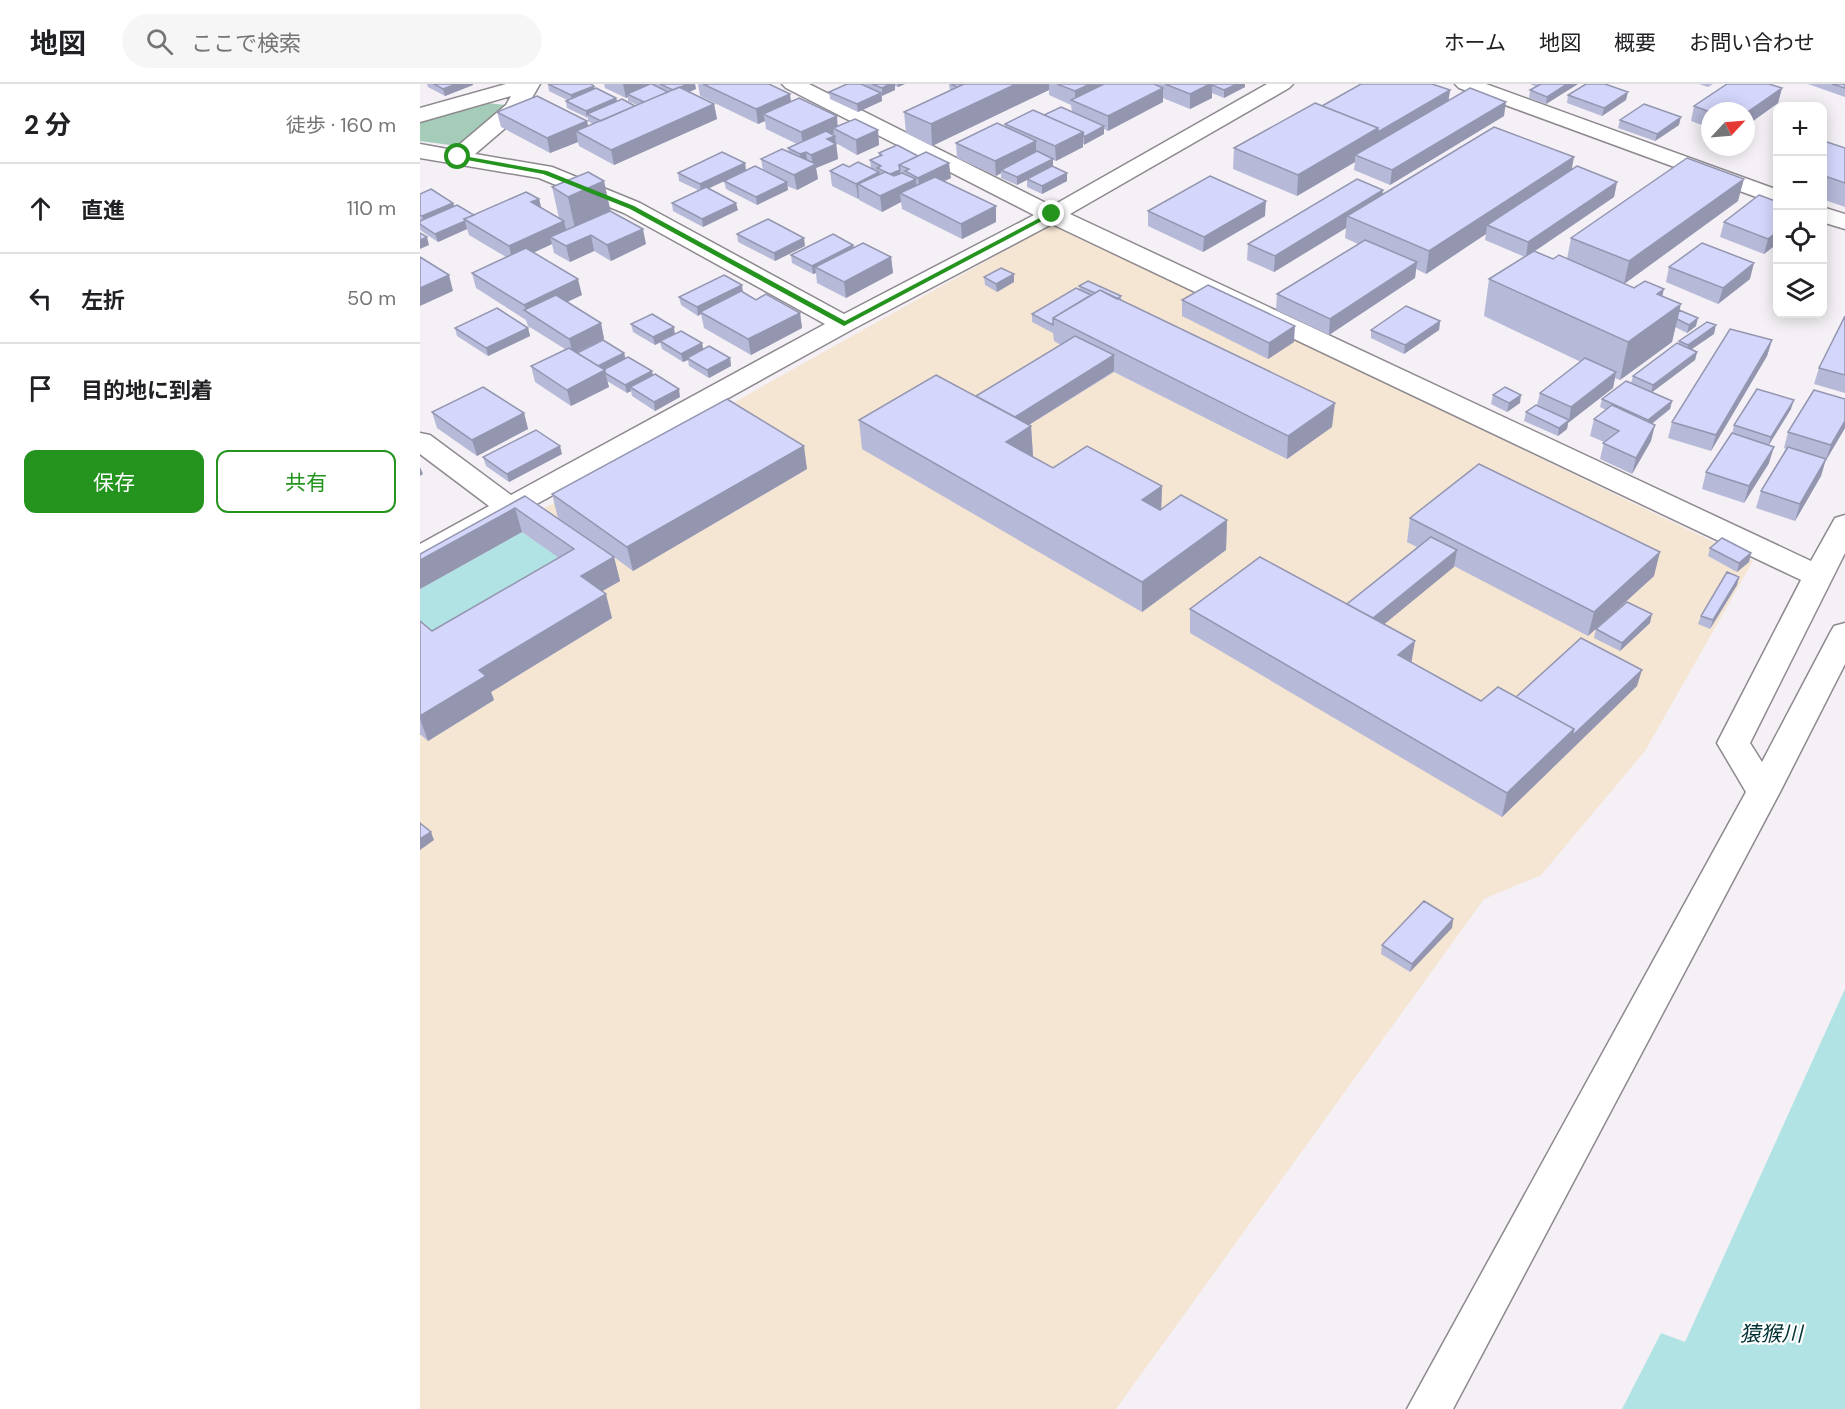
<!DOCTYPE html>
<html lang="ja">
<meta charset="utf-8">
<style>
:root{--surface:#fff;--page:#f6f6f6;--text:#202124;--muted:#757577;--line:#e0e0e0;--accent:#24941f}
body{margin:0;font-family:"DM Sans","Noto Sans JP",sans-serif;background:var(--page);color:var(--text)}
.controls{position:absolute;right:18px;top:18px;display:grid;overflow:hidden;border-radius:12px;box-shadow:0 3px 15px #0003}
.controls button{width:54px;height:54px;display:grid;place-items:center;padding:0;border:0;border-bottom:2px solid var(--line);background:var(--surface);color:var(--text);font:30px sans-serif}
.compass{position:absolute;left:1281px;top:18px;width:54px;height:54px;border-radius:50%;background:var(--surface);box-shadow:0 3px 15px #0003;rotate:64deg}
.stop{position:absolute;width:18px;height:18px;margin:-14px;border:4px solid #24941f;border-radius:50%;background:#fff}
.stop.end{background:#24941f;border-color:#fff;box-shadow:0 2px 6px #0008}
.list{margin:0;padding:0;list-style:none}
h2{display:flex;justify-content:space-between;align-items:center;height:78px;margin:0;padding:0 24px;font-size:26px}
h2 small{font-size:20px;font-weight:400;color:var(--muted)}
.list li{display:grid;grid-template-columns:39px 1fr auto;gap:18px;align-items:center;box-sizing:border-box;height:90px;padding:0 24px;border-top:2px solid var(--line)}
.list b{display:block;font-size:22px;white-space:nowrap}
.list em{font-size:20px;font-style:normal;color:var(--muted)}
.actions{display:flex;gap:12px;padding:18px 24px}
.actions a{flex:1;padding:14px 0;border:2px solid var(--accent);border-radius:12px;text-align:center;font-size:21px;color:var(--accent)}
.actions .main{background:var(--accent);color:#fff}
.icon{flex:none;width:33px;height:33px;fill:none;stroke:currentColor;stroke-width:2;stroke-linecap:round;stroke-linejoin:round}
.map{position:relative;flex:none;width:1425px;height:1325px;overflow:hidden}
header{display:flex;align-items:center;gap:36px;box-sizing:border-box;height:84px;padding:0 30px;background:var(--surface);border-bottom:2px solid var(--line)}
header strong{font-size:28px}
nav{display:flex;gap:33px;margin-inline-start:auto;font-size:21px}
.search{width:420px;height:54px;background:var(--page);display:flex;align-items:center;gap:15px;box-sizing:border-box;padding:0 21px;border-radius:33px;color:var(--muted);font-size:22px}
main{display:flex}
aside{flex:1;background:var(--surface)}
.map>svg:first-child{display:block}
.education{fill:#f5e5d3}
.green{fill:#a5ccb8}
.water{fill:#b2e3e4}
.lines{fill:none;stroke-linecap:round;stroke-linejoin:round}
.minor-casing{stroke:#8d898e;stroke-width:3}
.minor{fill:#fff;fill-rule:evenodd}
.wall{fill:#b6b9d8}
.shaded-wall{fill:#9496b0}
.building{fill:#d4d7fb;stroke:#9496b0;stroke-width:1.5}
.route{fill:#24941f}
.labels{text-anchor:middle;stroke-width:4.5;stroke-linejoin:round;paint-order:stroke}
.near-water-label{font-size:21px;font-style:italic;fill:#003133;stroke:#fff}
</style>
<header>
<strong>地図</strong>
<div class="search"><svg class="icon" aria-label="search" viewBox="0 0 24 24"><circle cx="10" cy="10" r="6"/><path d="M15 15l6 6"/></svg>ここで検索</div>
<nav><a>ホーム</a><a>地図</a><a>概要</a><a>お問い合わせ</a></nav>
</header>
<main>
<aside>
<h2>2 分<small>徒歩 · 160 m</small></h2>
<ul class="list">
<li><svg class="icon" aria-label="ahead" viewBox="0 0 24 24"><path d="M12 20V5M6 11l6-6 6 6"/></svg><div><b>直進</b></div><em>110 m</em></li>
<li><svg class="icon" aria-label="left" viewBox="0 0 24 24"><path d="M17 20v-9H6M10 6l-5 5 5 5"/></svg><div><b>左折</b></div><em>50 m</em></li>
<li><svg class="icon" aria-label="arrive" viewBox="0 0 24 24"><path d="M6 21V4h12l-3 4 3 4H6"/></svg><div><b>目的地に到着</b></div></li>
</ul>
<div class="actions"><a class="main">保存</a><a>共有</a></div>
</aside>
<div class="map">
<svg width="1425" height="1325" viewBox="0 0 1425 1325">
<rect width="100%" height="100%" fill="#f4f0f5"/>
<path class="education" d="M640 142 1333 477 1225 667 1121 791 1064 815 696 1325H0V494L627 143Z"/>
<path class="green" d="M68 19 85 21 84 27 43 60 30 61 0 57V38Z"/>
<path class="water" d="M102 448 161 489 0 554V505Z
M1425 905V1325H1202L1241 1249 1265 1258Z"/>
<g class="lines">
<defs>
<path id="minor" d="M86 0H120L103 29 55 70 132 83 220 119 424 230 614 131 366 4 362 0H389L632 122 847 0H873L869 4 650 130 1391 477 1415 434 1425 431V469L1330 659 1342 678 1410 549 1414 542 1425 539V580L1360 708 1033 1325H987L1326 708 1297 659 1381 496 632 140 433 245 10 479 0 481V460L69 422 0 370V349L10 351 91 411 405 240 204 129 119 94 0 74V60L33 66 86 21 91 12 0 38V24Z
M1035 0H1066L1358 106V121L1039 4Z
M1402 123 1425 130V145L1402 138Z"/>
</defs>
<use href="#minor" class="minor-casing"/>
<use href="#minor" class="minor"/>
</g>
<path class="wall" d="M7 0H53V1L25 12 8 3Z
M128 0 175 5 196 14 197 17 215 22 217 21 208 17V13L206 14 185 4 184 0H275L276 5 269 8 294 20 297 35 194 81 159 62 158 58 130 69 81 43 77 28 167 37 168 42 173 40 168 37V34L147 24 146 17 147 16 129 7Z
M278 0H349L371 18 418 42 458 46 459 61 437 71 416 59 418 75 396 84 398 95 377 106 367 102 368 106 337 121 306 105 304 97 289 104 318 126 283 143 253 127 252 119 278 106 259 97 258 89 325 79 326 87 343 86 341 75 369 68 368 64 377 60 346 45 345 37 338 40 280 12Z
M427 0H485L478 3 475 2V6L462 11V17L438 28 410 15 409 8Z
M529 0H825V3L804 14 792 9V14L770 25 743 14V18L688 47 684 45V50L663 60V63L636 77 633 76V83L647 89V97L622 110 607 103V96L597 101 581 94V89L576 92 537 74 536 59 585 43V40L624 31 652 28 651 21 629 11V6L512 62 486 49 484 28 530 7Z
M1110 0H1158L1126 20 1109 14 1110 6 1117 3Z
M1279 0H1293L1288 3Z
M1388 0H1423L1425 1V13Z
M1362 4 1358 19 1326 42V27H1290V44L1271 37 1274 22Z
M1030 6 1028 17 1084 32 970 101 934 86 935 78 877 112 813 85 814 64 902 22Z
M1148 11 1206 16 1182 32 1147 19Z
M1200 36 1259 41 1235 57 1198 44Z
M1402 62 1425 64V123L1402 115Z
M459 69 531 94 524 97 576 122V138L542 155 482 125 481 118 462 128 439 116V114L438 115 412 102 410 87 429 83 451 84 450 76 459 72Z
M1152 86 1197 98 1194 113 1115 167 1133 175H1147L1151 154 1318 117 1204 200 1214 204 1242 212 1259 226 1276 242 1267 249 1255 243 1252 258 1200 296 1195 294 1193 304 1148 339 1147 345 1138 352 1104 337 1106 328 1117 321 1120 309 1161 278 1064 232 1069 195 1105 173 1065 156 1066 150 1006 190 996 185 995 194 909 251 856 226 857 210 938 160 925 154 926 144 854 188 827 176 828 160 963 110Z
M132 103 190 127 226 160 191 177 174 167 150 178 134 169 132 160 113 169 162 211 147 218 181 239 184 255 157 269H204L205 274 233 292 260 313 235 327 212 312 211 307 207 309 187 297 189 303 151 322 115 298 111 282 145 265 108 242 106 236 56 204 52 189 86 173 49 151 47 145 18 158 0 146V110L33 119 34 123 54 131 119 115 121 124 139 134Z
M1339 111 1358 159 1344 170 1300 153 1304 138Z
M728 127 845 132 783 168 728 142Z
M317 150 385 162 355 177 318 158Z
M433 161 434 163 471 173 473 189 426 214 397 199 396 189 393 190 372 179 371 171Z
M1249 183 1330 195 1298 220 1246 198Z
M564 193 594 198 577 208 565 201Z
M659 202 701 212V217L912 343 867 375 694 288 609 341 611 342 613 372H612L633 384 742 402 741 425 807 436 806 466 722 528 442 365 439 336 556 312 641 261 634 257 633 249 612 238V230L660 206Z
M323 209 336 216 380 229 382 244 331 271 284 244 281 230 278 232 261 221 259 213Z
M762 216 874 258 848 275 762 232Z
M1425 232V309L1394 300 1399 284Z
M1020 237 1019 246 984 270 951 254V246Z
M211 240 255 249 283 265 310 274 311 282 289 294 269 282 268 276 263 278 242 265 240 258 235 261 213 248Z
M35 244H108L110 252 68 272 37 252Z
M1294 250 1272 265 1277 268 1275 276 1232 308 1252 317 1250 325 1232 340 1231 357 1212 390 1180 375 1184 358 1170 352 1174 335 1186 326 1180 323 1182 315 1211 299 1213 292 1259 260V257Z
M1352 256 1347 272 1291 367 1248 354 1252 338Z
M1073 311 1100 319 1087 328 1071 320Z
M1425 315V344L1405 378 1401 392 1375 437 1336 424 1341 407 1366 365 1364 364 1368 348Z
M1371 325 1349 361V379L1324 419 1282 405 1286 388 1312 350 1314 341Z
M12 328 104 329 108 345 57 372 17 344Z
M142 370 89 398 66 382 63 373Z
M387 385 213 487 194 473 200 497 182 507 192 534 71 608 74 616 8 657 1 651H0V537L12 547 139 474 102 448 0 505V470L105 412 177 461 138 434 132 410Z
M990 434 1234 492 1168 552 1034 482 964 540 992 578 1061 617 1217 602 1082 733 770 549V525L927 520 997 463 987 458Z
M1290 464 1331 469 1329 478 1317 488 1288 472Z
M1319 493 1317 501 1290 545 1278 540 1281 532Z
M1230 539 1200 567 1174 554 1176 545Z
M1033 835 1032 844 990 888 961 870 962 861Z"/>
<path class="shaded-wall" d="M36 0H53V1L25 12 23 5Z
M203 0H235V1L207 10 208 13 206 14Z
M268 0H275L276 5 255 14 253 6Z
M470 0H475V6L462 12V4Z
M478 0H485L478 3Z
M596 0H629V6L512 62 511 40Z
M670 0H698L655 18V7Z
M790 0H792V14L770 25V10Z
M817 0H825V3L804 14V6Z
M1147 0H1158L1126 20 1127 13Z
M174 2 176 9 152 19 151 11Z
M743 4V18L688 47V32Z
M1362 4 1358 19 1326 42V29Z
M1030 6 1028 21 935 71V78L877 112 878 91 958 44Z
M1208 8 1206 16 1182 32 1184 24Z
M461 9 462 17 438 28 437 20Z
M370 10 372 25 343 30 345 37 338 40 336 25Z
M196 14 198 22 167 30V35L166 27Z
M1086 18 1084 32 970 101 972 86Z
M294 20 297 35 194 81 191 66Z
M417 32 418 47 413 44 414 49 383 63 381 48Z
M1261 33 1259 41 1235 57 1237 50Z
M167 37 170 52 156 47 158 58 130 69 127 54Z
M684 42V50L664 61V53Z
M458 46 459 61 437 71 436 56Z
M663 48V63L636 77 635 62Z
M415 52 418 75 396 84 398 95 377 106 374 91 393 82 391 71 407 55Z
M616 57V72L581 86V89L576 92 575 77Z
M386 68 388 83 382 85 380 70Z
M1154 73 1150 95 1067 141 1066 150 1006 190 1009 167Z
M633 75V82L597 101V93Z
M325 79 326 87 281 108 280 100Z
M529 79 531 94 500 109 498 94Z
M480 86V93L470 98V90Z
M459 88 461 103 438 100 439 114 438 115 436 100Z
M647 89V97L622 110V102Z
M496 95 497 111 480 109 481 118 462 128 460 112Z
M1324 95 1318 117 1204 200 1209 177Z
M184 97 192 133 156 149 148 113Z
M367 98 368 106 337 121 336 113Z
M1197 98 1194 113 1106 173 1108 158Z
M963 106 962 122 927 132 926 144 854 188 855 172Z
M119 115 123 130 111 118Z
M846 117 845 132 783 168 784 153Z
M33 119 36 127 5 140 2 132Z
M316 119 318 126 283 143 282 135Z
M576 122V138L542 155 541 140Z
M45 137 47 145 18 158 15 150Z
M144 137 148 153H130L132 160 93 178 89 162Z
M223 145 226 160 191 177 187 161Z
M1358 147V159L1344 170 1348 155Z
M171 151 174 167 150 178 146 162Z
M7 153 9 161 0 165V156Z
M384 154 385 162 355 177 354 169Z
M433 161 434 169 395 183 396 189 393 190 392 182Z
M471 173 473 189 426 214 424 198Z
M997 178 995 194 909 251 910 235Z
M1334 179 1330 195 1298 220 1303 204Z
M594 190V198L577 208 576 200Z
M29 191 33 207 0 222V204Z
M158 195 162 211 115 233 106 227 104 221Z
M322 201 323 209 280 228 281 230 278 232 277 223Z
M1244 205 1236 238 1261 220 1252 258 1200 296 1208 258 1237 210Z
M380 229 382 244 331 271 328 255Z
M1278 234 1276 242 1267 249 1269 241Z
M1020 237 1019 246 984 270 985 261Z
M181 239 184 255 153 270 149 255Z
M1296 241 1294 250 1266 269 1268 261Z
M875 242 874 258 848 275 849 259Z
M254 243 255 251 235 261 233 253Z
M108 244 110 252 68 272 66 264Z
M1352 256 1347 272 1291 367 1296 351Z
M282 259 284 268 267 274 268 276 263 278 261 270Z
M1277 268 1275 276 1231 309 1233 301Z
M204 269 206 277 185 288 189 303 151 322 147 306 176 283Z
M694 271V287L585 356 584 340Z
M310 274 311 282 289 294 287 286Z
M232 287 234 295 210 303 211 307 207 309 205 301Z
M1196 288 1193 304 1148 339 1147 345 1138 352 1139 344 1149 337 1151 323Z
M259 305 260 313 235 327 234 318Z
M1101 311 1100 319 1087 328 1089 319Z
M1374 316 1371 325 1348 362 1351 353Z
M1252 317 1250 325 1226 344 1228 336Z
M915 319 912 343 867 375 868 352Z
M104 329 108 345 57 372 52 356Z
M1425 337V344L1405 378 1411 361Z
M1235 341 1231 357 1212 390 1216 374Z
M611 342 613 372 588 388 586 358Z
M140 362 142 370 89 398 87 390Z
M384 362 387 385 213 487 207 463Z
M1354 363 1349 379 1324 419 1329 402Z
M1406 375 1401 392 1375 437 1380 420Z
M0 383 3 390 0 392Z
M742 402 741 432 722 416Z
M95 424 102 448 0 505V476Z
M807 436 806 466 722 528V498Z
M1037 466 1034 483 945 556 947 539Z
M1240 468 1234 492 1168 552 1174 528Z
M1331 469 1329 478 1317 488 1319 479Z
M194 473 200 497 167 516 161 492Z
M1319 493 1317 501 1290 545 1293 536Z
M186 510 192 534 71 608 74 616 8 657 0 635V632L59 586Z
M1232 530 1230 539 1200 567 1202 559Z
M995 557 991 581 978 571Z
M1222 586 1217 602 1082 733 1087 709 1154 645Z
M11 748 14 756 0 766V755Z
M1033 835 1032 844 990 888 992 880Z"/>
<path class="building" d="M14 0H36L23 5Z
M128 0H171L174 2 151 11Z
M230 0H232L248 8 224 18 207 10Z
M240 0H268L253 6Z
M283 0H349L370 10 336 25Z
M427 0H441L461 9 437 20 409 8Z
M452 0H470L462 4Z
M531 0H544L537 3Z
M544 0H596L511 40 484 28Z
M637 0H670L655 7Z
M684 0H734L743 4 688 32 651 16Z
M745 0H790L770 10Z
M792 0H817L804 6 792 1Z
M941 0H1012L1030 6 958 48V44L902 22Z
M1121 0H1147L1127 13 1110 6Z
M1166 0H1185L1208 8 1184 24 1148 11Z
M1307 0H1349L1362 4 1326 29V27L1290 28 1274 22Z
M1412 0H1423L1425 1V4Z
M259 3 294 20 191 66 156 47Z
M176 4 196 14 166 27 146 17Z
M1050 4 1086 18 972 86 935 71Z
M117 12 167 37 127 54 77 28Z
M379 14 417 32 381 48 343 30Z
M202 15 215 22 181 37 167 30Z
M895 19 958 44 878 91 814 64Z
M1224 20 1261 33 1237 50 1200 36Z
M641 23 684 42 664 53 663 48 624 31Z
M613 26 663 48 635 62 585 40Z
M435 35 458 46 436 56 413 44Z
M577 39 616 57 575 77 536 59Z
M1074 43 1154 73 1009 167 927 132Z
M406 47 415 52 407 55 416 60 391 71 386 68 380 70 368 64Z
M1407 58 1425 64V99L1402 91V62Z
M477 61 498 72 479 81 480 86 470 90 457 84 461 82 450 76 462 71 459 69Z
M362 65 396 80 374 91 341 75Z
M617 67 633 75 597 93 581 86Z
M302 68 325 79 280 100 258 89Z
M506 68 529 79 498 94 485 87 489 85 479 81Z
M1267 74 1324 95 1209 177 1151 154Z
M438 78 459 88 436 100 410 87 423 80 429 83Z
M335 82 367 98 336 113 304 97Z
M632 82 647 89 622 102 607 95Z
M1157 82 1197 98 1108 158 1067 141Z
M168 88 184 97 148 113 132 103Z
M465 88 474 92 482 89 496 95 460 112 438 100Z
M790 92 846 117 784 153 728 127Z
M515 93 576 122 541 140 480 109Z
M937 95 963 106 855 172 828 160Z
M286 103 316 119 282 135 252 119Z
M11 105 33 119 2 132 0 131V110Z
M106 108 119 115 111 118 144 137 89 162 44 135Z
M1339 111 1358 118V147L1348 155 1304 138Z
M37 121 54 131 44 135 45 137 15 150 0 140V137Z
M190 127 223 145 187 161 171 151 146 162 130 153Z
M348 135 384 154 354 169 317 150Z
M0 149 7 153 0 156Z
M413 150 433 161 392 182 371 171Z
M945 156 997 178 910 235 857 210Z
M443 159 471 173 424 198 395 183Z
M1282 159 1334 179 1303 204 1249 183Z
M106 164 158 195 104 221 52 189Z
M1114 167 1133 175 1139 171 1214 204 1225 197 1244 205 1237 210 1261 220 1208 258 1069 195Z
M0 173 29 191 0 204Z
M581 184 594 190 576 200 564 193Z
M304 191 322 201 277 223 259 213Z
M668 197 701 212 697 215 680 206 675 209 659 202Z
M788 201 875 242 849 259 762 216Z
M656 204 671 211 633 234V241L612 230Z
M680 206 915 319 868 352 633 234Z
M321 207 336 216 346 210 380 229 328 255 280 228Z
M136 211 181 239 149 255 104 226Z
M986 222 1020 237 985 261 951 246Z
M77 224 108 244 66 264 35 244Z
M1259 226 1278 234 1269 241 1257 235Z
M232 230 254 243 233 253 211 240Z
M1425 232V291L1399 284Z
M1287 238 1296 241 1268 261 1259 257Z
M1310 245 1352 256 1296 351 1252 338Z
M261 247 282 259 261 270 240 257Z
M655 252 694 271 595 333 556 312Z
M183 256 204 269 178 282 157 269Z
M1257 259 1277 268 1233 301 1213 292Z
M289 262 310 274 287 286 267 274Z
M149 264 185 286 147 306 111 282Z
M208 273 232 287 205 301 185 289V286H183Z
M1165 274 1196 288 1151 323 1120 309Z
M235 290 259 305 234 318 210 303Z
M516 291 611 342 586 358 633 384 667 362 742 402 722 416 740 426 761 411 807 436 722 498 439 336Z
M1206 297 1252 317 1228 336 1182 315Z
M63 303 104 329 52 356 12 328Z
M1085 303 1101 311 1089 319 1073 311Z
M1337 305 1374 316 1351 353 1314 341Z
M1394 306 1425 315V337L1411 361 1368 348Z
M307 315 384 362 207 463 132 410Z
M1116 321 1149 336 1139 344 1106 328Z
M1192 321 1235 341 1216 374 1183 359 1199 347 1174 335Z
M116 346 140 362 87 390 63 373Z
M1312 349 1354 363 1329 402 1286 388Z
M1368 363 1406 375 1380 420 1341 407Z
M1059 380 1240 468 1174 528 990 434Z
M105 412 194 473 161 492 186 510 59 586 66 592 0 632V537L12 547 154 465 95 424 0 476V470Z
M1011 453 1037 466 953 534 927 520Z
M1302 454 1331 469 1319 479 1290 464Z
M840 473 995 557 978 571 1061 617 1078 603 1154 645 1087 709 770 525Z
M1307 488 1319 493 1293 536 1281 532Z
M1207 518 1232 530 1202 559 1176 545Z
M1161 554 1222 586 1152 652 1154 645 1096 613Z
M0 739 11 748 0 755Z
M1004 817 1033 835 992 880 962 861Z"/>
<path class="route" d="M38 71 127 87 214 122 425 237 629 129 635 130 424 242 210 125 123 90 36 74Z"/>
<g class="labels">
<g class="near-water-label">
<text x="1351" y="1257">猿猴川</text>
</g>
</g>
</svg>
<div class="controls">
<button>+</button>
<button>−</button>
<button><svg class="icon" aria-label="locate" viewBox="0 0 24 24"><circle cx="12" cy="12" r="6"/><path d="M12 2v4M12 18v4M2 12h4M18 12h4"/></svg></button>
<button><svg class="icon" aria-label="layers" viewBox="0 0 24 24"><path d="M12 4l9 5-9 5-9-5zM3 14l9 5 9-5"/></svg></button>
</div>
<svg class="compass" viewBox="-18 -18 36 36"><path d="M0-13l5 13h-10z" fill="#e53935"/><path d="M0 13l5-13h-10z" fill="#757577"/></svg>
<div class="stop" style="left:38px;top:73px"></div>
<div class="stop end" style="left:632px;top:130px"></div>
</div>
</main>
